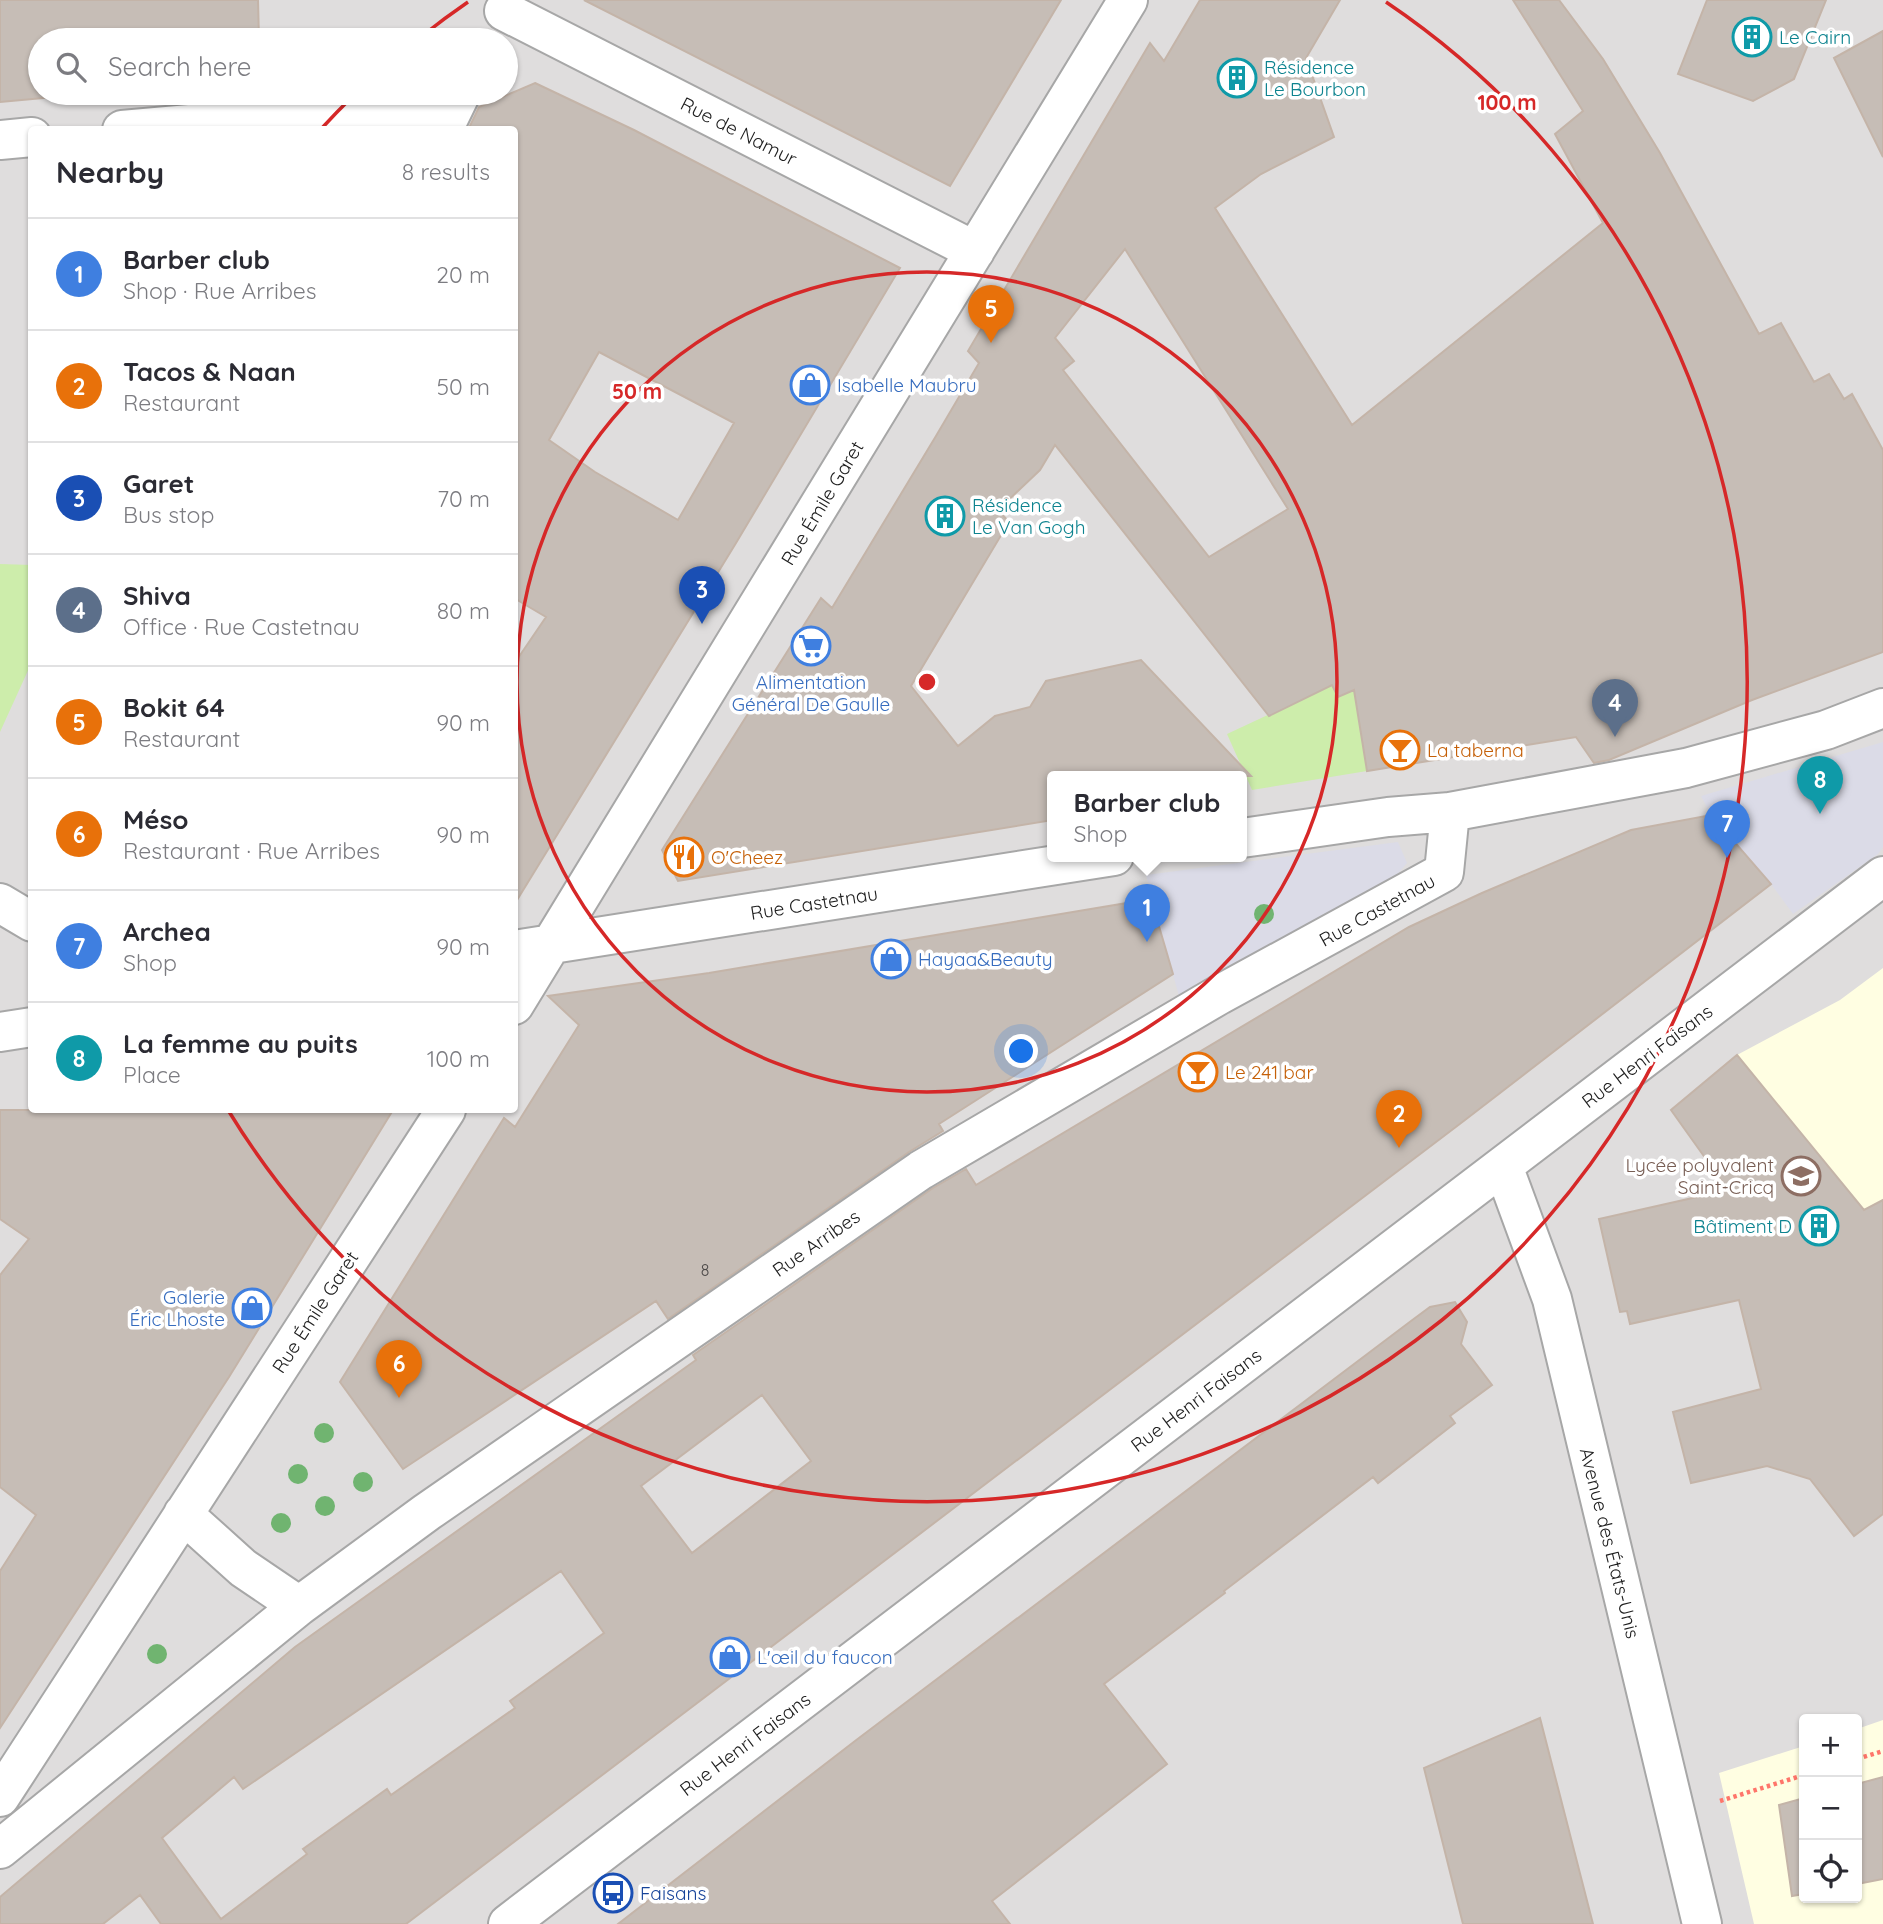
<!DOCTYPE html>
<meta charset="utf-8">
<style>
:root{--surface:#fff;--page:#f7f7f7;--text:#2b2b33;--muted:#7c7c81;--line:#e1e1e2;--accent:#d10006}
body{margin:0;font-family:Quicksand,sans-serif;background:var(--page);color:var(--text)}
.controls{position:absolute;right:21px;bottom:21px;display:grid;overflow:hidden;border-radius:7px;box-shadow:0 2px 5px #0004}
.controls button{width:63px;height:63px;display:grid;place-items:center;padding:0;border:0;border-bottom:2px solid var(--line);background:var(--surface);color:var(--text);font:35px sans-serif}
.you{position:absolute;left:1022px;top:1052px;width:24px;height:24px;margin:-18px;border:5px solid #fff;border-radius:50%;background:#1a73e8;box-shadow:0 0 0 10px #1a73e833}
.badge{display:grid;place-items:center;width:46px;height:46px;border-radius:50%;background:var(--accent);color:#fff;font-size:23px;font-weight:700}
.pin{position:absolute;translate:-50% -58px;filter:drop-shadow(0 2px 4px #0008)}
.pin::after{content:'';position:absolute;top:37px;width:24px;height:21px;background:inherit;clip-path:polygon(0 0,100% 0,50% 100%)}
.popup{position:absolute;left:1047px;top:771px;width:200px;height:91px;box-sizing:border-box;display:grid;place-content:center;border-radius:7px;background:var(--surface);filter:drop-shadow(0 2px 5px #0005);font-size:23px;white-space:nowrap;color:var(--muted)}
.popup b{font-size:26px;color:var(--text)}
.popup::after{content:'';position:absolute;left:50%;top:100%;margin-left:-14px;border:14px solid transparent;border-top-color:var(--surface)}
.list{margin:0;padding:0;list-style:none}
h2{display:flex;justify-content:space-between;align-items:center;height:91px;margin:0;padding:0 28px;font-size:30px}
h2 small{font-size:23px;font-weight:400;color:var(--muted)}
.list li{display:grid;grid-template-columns:46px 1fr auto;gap:21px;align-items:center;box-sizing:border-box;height:112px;padding:0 28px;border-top:2px solid var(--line)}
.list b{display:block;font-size:26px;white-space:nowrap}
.list p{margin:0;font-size:23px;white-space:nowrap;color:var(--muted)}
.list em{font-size:23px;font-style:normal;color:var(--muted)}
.icon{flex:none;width:38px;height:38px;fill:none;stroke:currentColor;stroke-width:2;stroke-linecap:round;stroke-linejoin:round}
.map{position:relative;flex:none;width:1883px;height:1924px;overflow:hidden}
.search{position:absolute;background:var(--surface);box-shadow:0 2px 5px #0004;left:28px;top:28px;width:490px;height:77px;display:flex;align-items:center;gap:18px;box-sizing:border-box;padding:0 24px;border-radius:38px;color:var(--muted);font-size:26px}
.panel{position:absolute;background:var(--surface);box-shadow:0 2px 5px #0004;left:28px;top:126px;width:490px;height:987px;border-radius:7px}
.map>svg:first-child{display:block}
.residential{fill:#dfdddd;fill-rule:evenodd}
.education{fill:#fffee2}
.grass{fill:#cdedab}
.plaza{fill:#dbdbe7}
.building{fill:#c6bdb6;stroke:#c4b4a8;stroke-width:2;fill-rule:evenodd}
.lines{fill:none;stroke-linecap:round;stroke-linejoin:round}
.minor-casing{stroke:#a7a7a7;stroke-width:42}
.path{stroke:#ff756a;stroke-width:4.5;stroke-dasharray:3.5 3.5;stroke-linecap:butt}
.minor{stroke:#fff;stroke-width:38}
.tree{fill:#70b470}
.ring{fill:none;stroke:#d62828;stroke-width:3.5}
.labels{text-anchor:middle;stroke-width:7;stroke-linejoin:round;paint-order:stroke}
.number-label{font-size:16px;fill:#4a4746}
.culture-label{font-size:19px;fill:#0d838f;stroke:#fff;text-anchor:start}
.street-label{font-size:19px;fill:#202020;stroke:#fff}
.shop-label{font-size:19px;fill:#366cbe;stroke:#fff;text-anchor:start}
.food-label{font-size:19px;fill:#c56008;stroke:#fff;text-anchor:start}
.education-label{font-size:19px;fill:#785e54;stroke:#fff;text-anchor:end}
.transit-label{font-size:19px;fill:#164399;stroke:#fff;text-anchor:start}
.centre{fill:#d62828;stroke:#fff;stroke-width:3.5}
.ring-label{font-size:21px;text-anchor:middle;font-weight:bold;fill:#d62828;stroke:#fff;stroke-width:7;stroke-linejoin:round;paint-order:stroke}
</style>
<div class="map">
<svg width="1883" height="1924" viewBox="0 0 1883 1924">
<rect width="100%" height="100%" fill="#f1ede7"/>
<path class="residential" d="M0 0H1883V1924H0ZM40 40H506V93H40ZM32 130H514V1110H32ZM1052 776H1242V856H1052ZM1804 1719H1857V1898H1804Z"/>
<path class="education" d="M1883 968V1398L1766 1242 1671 1110 1737 1055 1840 1000Z
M1883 1720V1924H1754L1719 1773 1804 1746V1898H1857V1729Z"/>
<path class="grass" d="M0 564 32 565 31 664 0 732Z
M1332 685 1338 697 1354 690 1367 771 1252 790 1227 734Z"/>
<path class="plaza" d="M1883 742V847L1878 854 1793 914 1771 884 1711 815 1701 796Z
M1398 842 1407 863 1389 884 1180 1000 1146 875Z"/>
<path class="building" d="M0 0H258L259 40H40V93H98L0 102Z
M584 0H1061L950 186Z
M1200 0H1340L1306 58 1334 137 1261 174 1215 208 1352 425 1603 223 1555 134 1583 111 1513 0H1559L1603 59 1660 153 1759 334 1781 323 1814 382 1829 374 1844 399 1852 394 1883 450V652L1752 700 1609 760 1594 763 1576 737 1367 771 1354 690 1338 697 1332 685 1269 716 1055 445 1040 470 998 510 1009 522 911 686 958 746 995 716 1030 707 1046 681 1141 660 1251 776H1053V820L678 881 662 850 821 598 832 608 936 436 979 363 968 351 1150 43 1164 61ZM1125 249 1288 509 1209 557 1063 370 1074 361 1055 338Z
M1707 0H1826L1794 79 1753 101 1678 74Z
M1883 31V157L1834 58Z
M535 83 634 130 900 268 736 543 514 905V664L546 617 514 598V130H468L479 107ZM599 352 734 423 678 520 595 472 549 440Z
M1711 815 1771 884 1465 1120 406 1924H161L140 1895 103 1924H0V1897L295 1647 696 1360 693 1355 933 1188 966 1169 976 1185 1409 927 1482 893 1631 830ZM762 1395 811 1461 692 1553 641 1486ZM561 1571 604 1633 510 1701 515 1708 391 1795 387 1789 303 1849 307 1854 221 1919 162 1838 234 1777 243 1789Z
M1151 899 1173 974 939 1124 943 1131 909 1152 668 1319 656 1301 403 1469 340 1382 504 1118 515 1127 579 1025 548 996 709 973Z
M1737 1055 1864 1210 1883 1200V1514L1854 1536 1810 1479 1767 1466 1691 1483 1673 1412 1761 1389 1739 1300 1630 1324 1627 1311 1620 1312 1599 1219 1728 1190 1671 1110Z
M0 1110H393L229 1377 0 1728V1571L36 1515 0 1487V1275L29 1239 0 1219Z
M1455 1302 1467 1322 1461 1344 1492 1385 1450 1416 1455 1423 1378 1483 1373 1477 1224 1591 1225 1593 1104 1684 1167 1764 992 1901 1010 1924H618L855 1741 1411 1321 1430 1307Z
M1540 1718 1593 1924H1463L1424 1768Z
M1883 1777V1879L1857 1884V1784Z
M1804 1798V1894L1792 1896 1779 1805Z"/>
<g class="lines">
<defs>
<path id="minor" d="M504 11 975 251
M122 130 359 109 444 126
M443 130 461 93
M0 140 32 137
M1242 838 1388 817 1450 812 1686 768 1826 730 1883 708
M0 903 32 922
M514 950 1114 856
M514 1005 1128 0
M0 1032 32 1027
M1503 1166 1552 1299 1702 1924
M183 1514 243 1568 299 1606
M0 1797 446 1110
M0 1849 299 1606 427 1512 921 1170 1219 995 1444 872 1450 812
M508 1924 1883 876"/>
</defs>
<use href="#minor" class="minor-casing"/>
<path class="path" d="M1857 1759 1883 1751
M1720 1801 1804 1775"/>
<use href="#minor" class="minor"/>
</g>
<g class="tree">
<circle cx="1264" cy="914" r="10"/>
<circle cx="324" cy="1433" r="10"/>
<circle cx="298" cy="1474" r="10"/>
<circle cx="363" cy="1482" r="10"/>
<circle cx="325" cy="1506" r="10"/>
<circle cx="281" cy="1523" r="10"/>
<circle cx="157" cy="1654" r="10"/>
</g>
<g class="ring">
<circle cx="927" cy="682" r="410"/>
<path d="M322 128A820 820 0 0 1 352 97M422 36A820 820 0 0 1 468 2M1386 2A820 820 0 1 1 228 1110"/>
</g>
<defs>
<symbol id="building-ring" viewBox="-11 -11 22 22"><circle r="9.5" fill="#fff" stroke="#0f9aa8" stroke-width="1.5"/><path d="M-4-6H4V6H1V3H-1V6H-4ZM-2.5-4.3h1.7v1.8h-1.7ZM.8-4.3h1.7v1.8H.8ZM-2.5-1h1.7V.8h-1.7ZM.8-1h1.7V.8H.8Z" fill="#0f9aa8"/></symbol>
<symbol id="shop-ring" viewBox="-11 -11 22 22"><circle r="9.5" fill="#fff" stroke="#3f7fe0" stroke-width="1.5"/><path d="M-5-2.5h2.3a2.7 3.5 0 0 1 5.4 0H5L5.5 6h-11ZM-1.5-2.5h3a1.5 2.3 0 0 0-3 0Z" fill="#3f7fe0"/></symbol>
<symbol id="supermarket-ring" viewBox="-11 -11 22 22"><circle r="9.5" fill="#fff" stroke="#3f7fe0" stroke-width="1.5"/><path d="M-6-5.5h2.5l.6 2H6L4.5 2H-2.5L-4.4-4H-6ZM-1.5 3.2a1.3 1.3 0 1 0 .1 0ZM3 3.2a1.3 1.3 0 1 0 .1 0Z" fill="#3f7fe0"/></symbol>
<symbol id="bar-ring" viewBox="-11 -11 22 22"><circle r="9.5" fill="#fff" stroke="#e8710a" stroke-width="1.5"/><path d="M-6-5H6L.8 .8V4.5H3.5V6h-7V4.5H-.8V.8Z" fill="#e8710a"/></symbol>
<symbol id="restaurant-ring" viewBox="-11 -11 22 22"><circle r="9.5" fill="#fff" stroke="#e8710a" stroke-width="1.5"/><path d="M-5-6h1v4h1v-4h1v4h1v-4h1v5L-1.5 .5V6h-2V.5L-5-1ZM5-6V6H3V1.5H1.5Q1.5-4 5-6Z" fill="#e8710a"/></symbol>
<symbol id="school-ring" viewBox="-11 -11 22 22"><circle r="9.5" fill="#fff" stroke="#8d6e63" stroke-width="1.5"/><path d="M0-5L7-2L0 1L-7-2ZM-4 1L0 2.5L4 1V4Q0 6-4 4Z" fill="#8d6e63"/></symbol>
<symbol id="bus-ring" viewBox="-11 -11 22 22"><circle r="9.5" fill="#fff" stroke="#1a4fb4" stroke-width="1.5"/><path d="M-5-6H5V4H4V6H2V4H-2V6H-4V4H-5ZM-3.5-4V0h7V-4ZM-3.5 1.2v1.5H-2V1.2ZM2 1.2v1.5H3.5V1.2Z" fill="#1a4fb4"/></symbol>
</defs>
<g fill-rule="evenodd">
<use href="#building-ring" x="1730" y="15" width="44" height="44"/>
<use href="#building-ring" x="1215" y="56" width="44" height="44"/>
<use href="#shop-ring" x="788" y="363" width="44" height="44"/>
<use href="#building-ring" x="923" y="494" width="44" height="44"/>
<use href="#supermarket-ring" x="789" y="624" width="44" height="44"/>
<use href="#bar-ring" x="1378" y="728" width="44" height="44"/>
<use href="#restaurant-ring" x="662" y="835" width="44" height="44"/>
<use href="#shop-ring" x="869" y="937" width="44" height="44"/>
<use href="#bar-ring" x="1176" y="1050" width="44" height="44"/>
<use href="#school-ring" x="1779" y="1154" width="44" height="44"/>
<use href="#building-ring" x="1797" y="1204" width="44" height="44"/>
<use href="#shop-ring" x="230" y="1286" width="44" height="44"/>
<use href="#shop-ring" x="708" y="1635" width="44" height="44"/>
<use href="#bus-ring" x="591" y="1871" width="44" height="44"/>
</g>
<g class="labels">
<g class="number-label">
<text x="705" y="1276">8</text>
</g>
<g class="culture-label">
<text x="1779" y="44">Le Cairn</text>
<text x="1264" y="74">Résidence<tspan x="1264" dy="22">Le Bourbon</tspan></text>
<text x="972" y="512">Résidence<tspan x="972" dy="22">Le Van Gogh</tspan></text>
<text x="1792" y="1233" text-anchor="end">Bâtiment D</text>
</g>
<g class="street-label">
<text transform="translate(739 131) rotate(27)" y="7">Rue de Namur</text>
<text transform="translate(822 503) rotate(-59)" y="7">Rue Émile Garet</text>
<text transform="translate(814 903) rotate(-9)" y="7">Rue Castetnau</text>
<text transform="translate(1377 910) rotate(-29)" y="7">Rue Castetnau</text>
<text transform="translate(1647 1056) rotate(-37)" y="7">Rue Henri Faisans</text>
<text transform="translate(816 1243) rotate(-35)" y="7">Rue Arribes</text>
<text transform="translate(315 1312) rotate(-57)" y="7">Rue Émile Garet</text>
<text transform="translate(1196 1400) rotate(-37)" y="7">Rue Henri Faisans</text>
<text transform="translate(1610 1543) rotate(76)" y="7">Avenue des États-Unis</text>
<text transform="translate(745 1744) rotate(-37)" y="7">Rue Henri Faisans</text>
</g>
<g class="shop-label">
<text x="837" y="392">Isabelle Maubru</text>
<text x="811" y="689" text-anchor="middle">Alimentation<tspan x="811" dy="22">Général De Gaulle</tspan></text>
<text x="918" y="966">Hayaa&amp;Beauty</text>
<text x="225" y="1304" text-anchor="end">Galerie<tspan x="225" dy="22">Éric Lhoste</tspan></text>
<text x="757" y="1664">L'œil du faucon</text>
</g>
<g class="food-label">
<text x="1427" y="757">La taberna</text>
<text x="711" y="864">O'Cheez</text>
<text x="1225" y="1079">Le 241 bar</text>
</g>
<g class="education-label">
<text x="1774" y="1172">Lycée polyvalent<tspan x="1774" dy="22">Saint-Cricq</tspan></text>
</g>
<g class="transit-label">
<text x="640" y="1900">Faisans</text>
</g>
</g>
<circle cx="927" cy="682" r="10" class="centre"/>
<g class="ring-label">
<text x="1507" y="110">100 m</text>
<text x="637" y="399">50 m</text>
</g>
</svg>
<div class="controls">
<button>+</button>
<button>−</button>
<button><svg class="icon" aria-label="locate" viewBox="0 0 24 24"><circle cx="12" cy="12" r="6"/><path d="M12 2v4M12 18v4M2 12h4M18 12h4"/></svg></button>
</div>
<div class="you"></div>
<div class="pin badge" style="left:1147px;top:942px;background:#3f7fe0">1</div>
<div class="popup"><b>Barber club</b>Shop</div>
<div class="pin badge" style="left:1399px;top:1148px;background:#e8710a">2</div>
<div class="pin badge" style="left:702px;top:624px;background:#1a4fb4">3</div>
<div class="pin badge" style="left:1615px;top:737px;background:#5c6f8a">4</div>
<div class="pin badge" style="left:991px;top:343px;background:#e8710a">5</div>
<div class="pin badge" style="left:399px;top:1398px;background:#e8710a">6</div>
<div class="pin badge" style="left:1727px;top:858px;background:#3f7fe0">7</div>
<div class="pin badge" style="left:1820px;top:814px;background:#0f9aa8">8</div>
<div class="search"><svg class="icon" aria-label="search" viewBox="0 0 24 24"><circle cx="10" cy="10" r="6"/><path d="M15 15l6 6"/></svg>Search here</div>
<section class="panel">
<h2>Nearby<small>8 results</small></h2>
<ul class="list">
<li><span class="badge" style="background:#3f7fe0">1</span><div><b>Barber club</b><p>Shop · Rue Arribes</p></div><em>20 m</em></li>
<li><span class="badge" style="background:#e8710a">2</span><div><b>Tacos &amp; Naan</b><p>Restaurant</p></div><em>50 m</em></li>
<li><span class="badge" style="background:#1a4fb4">3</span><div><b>Garet</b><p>Bus stop</p></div><em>70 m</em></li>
<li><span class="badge" style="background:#5c6f8a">4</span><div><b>Shiva</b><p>Office · Rue Castetnau</p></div><em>80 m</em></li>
<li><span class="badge" style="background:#e8710a">5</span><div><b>Bokit 64</b><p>Restaurant</p></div><em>90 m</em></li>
<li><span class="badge" style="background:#e8710a">6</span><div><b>Méso</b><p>Restaurant · Rue Arribes</p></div><em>90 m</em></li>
<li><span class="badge" style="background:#3f7fe0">7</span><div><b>Archea</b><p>Shop</p></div><em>90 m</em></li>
<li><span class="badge" style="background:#0f9aa8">8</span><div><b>La femme au puits</b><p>Place</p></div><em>100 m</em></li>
</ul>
</section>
</div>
